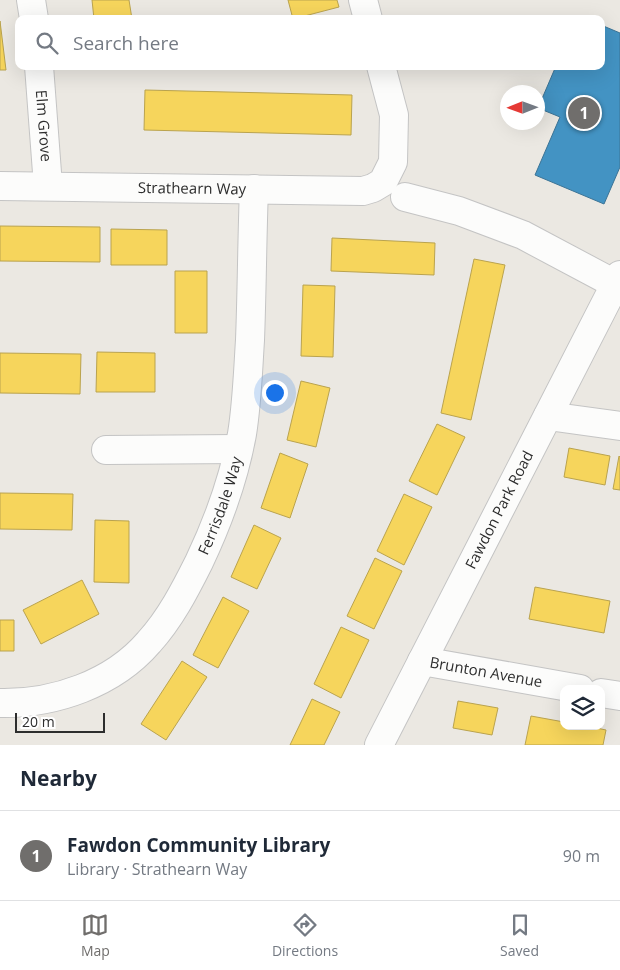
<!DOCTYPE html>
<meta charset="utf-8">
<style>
:root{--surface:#fff;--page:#f2f2f3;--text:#1f2937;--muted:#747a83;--line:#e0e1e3;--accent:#706e6c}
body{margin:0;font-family:"Open Sans",sans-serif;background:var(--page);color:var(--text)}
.controls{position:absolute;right:15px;bottom:15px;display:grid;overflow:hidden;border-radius:10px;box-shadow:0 5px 20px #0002}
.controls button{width:45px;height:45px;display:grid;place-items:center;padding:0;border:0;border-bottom:1px solid var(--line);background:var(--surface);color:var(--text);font:25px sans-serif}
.compass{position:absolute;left:500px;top:85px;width:45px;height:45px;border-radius:50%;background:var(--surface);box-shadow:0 5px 20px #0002;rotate:269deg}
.scale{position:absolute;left:15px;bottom:12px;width:90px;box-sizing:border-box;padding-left:5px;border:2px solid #2d2d2d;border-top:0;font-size:14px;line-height:18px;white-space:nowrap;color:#2d2d2d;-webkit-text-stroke:4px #fff;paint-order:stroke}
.you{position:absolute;left:274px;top:392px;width:18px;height:18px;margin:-12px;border:4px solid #fff;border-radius:50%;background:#1a73e8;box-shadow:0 0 0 8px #1a73e833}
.badge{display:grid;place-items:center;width:32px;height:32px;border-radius:50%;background:var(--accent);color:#fff;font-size:16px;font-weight:700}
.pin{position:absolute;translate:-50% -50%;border:2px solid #fff;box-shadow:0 1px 5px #0006}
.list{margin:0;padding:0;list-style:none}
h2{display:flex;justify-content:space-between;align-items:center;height:65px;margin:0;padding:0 20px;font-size:21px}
h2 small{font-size:16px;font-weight:400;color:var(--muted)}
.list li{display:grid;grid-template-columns:32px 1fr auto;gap:15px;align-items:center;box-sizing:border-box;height:90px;padding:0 20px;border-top:1px solid var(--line)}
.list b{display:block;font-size:19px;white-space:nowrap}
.list p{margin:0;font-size:16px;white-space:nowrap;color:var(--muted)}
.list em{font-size:16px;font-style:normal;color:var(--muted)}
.icon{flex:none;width:28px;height:28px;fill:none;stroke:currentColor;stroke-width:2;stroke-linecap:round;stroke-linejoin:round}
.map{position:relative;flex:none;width:620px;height:745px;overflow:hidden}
.search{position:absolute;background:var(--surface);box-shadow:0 5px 20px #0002;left:15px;right:15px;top:15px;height:55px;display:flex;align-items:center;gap:12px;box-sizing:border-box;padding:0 18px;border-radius:10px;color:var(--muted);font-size:19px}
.sheet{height:155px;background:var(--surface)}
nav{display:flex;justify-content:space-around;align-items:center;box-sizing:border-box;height:70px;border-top:1px solid var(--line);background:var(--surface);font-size:14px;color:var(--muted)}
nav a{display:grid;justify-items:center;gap:2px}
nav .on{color:var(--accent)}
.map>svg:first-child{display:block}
.homes{fill:#f6d55c;stroke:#baa34e}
.schools{fill:#4393c3;stroke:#3c7496}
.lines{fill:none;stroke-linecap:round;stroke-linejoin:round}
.minor-casing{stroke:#c4c4c4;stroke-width:30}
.minor{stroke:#fcfcfb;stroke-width:28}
.labels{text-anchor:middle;stroke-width:5;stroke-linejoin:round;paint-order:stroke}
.street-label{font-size:15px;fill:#2d2d2d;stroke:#fff}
</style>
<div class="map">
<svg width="620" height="745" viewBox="0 0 620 745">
<rect width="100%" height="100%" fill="#ebe8e2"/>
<path class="homes" d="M92 0H129L132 19H94Z
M288 0H337L339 7 293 19Z
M0 21 6 70H0Z
M145 90 352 95 351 135 144 130Z
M0 226 100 227V262L0 261Z
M111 229 167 230V265H111Z
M332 238 435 243 434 275 331 271Z
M474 259 505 265 471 420 441 413Z
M175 271H207V333H175Z
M303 285 335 286 333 357 301 356Z
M97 352 155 353V392H96Z
M0 353 81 354 80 394 0 393Z
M301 381 330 388 316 447 287 440Z
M437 424 465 437 437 495 409 481Z
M569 448 610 456 605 485 564 477Z
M280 453 308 464 290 518 261 508Z
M619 456 620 457V490L613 489Z
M0 493 73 494 72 530 0 529Z
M404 494 432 507 404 565 377 551Z
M95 520 129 521V583L94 582Z
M254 525 281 538 257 589 231 577Z
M375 558 402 571 374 629 347 616Z
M82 580 99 614 41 644 23 610Z
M535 587 610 601 604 633 529 619Z
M223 597 249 611 218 668 193 655Z
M0 620H14V651H0Z
M341 627 369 640 341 698 314 684Z
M182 661 207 677 166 740 141 724Z
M312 699 340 712 324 745H290Z
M458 701 498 708 492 735 453 728Z
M531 716 564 722V726H587L606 730 603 745H525Z"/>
<path class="schools" d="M601 25 620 33V167L604 204 535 175 560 117 538 108 556 66H601Z"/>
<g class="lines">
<defs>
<g id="minor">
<path d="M31 0 34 19"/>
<path d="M363 0 368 19"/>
<path id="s1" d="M39 66 48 186"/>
<path id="s2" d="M0 186 363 191 373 188 383 182 393 162 394 115 381 66"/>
<path d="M405 197 459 211 523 235 615 284"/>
<path d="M548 416 620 426"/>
<path d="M106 450 238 449"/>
<path id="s3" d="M422 661 580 689"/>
<path d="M601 693 620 696"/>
<path id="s4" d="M0 703C54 704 113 684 149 642 170 619 185 590 199 562 218 522 234 478 242 434 247 403 248 371 250 340 252 289 252 239 254 189"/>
<path id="s5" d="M379 745 620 275"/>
</g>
</defs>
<use href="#minor" class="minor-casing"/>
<use href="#minor" class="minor"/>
</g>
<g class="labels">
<g class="street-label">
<text dy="5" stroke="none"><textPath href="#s1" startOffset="60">Elm Grove</textPath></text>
<text dy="5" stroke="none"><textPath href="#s2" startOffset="192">Strathearn Way</textPath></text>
<text dy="5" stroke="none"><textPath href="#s4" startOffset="321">Ferrisdale Way</textPath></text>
<text dy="5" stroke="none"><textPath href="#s5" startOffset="264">Fawdon Park Road</textPath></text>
<text dy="5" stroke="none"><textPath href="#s3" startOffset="65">Brunton Avenue</textPath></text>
</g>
</g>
</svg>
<div class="controls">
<button><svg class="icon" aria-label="layers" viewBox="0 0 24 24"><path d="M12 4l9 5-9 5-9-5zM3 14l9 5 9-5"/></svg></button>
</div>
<svg class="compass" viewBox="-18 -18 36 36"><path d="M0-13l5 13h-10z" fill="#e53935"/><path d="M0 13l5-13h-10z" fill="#747a83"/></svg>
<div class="scale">20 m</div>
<div class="you"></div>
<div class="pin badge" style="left:584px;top:113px">1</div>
<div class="search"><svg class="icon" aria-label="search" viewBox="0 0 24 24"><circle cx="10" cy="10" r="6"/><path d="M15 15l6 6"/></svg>Search here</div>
</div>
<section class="sheet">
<h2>Nearby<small></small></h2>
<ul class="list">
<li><span class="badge">1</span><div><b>Fawdon Community Library</b><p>Library · Strathearn Way</p></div><em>90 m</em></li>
</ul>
</section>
<nav>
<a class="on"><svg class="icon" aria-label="map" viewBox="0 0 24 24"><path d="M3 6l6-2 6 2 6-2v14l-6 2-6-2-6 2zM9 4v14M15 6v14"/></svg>Map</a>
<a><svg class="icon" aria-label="directions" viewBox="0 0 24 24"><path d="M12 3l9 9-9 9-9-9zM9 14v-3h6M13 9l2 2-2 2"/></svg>Directions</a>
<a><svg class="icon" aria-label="saved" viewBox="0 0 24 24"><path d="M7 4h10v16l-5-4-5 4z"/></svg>Saved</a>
</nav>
